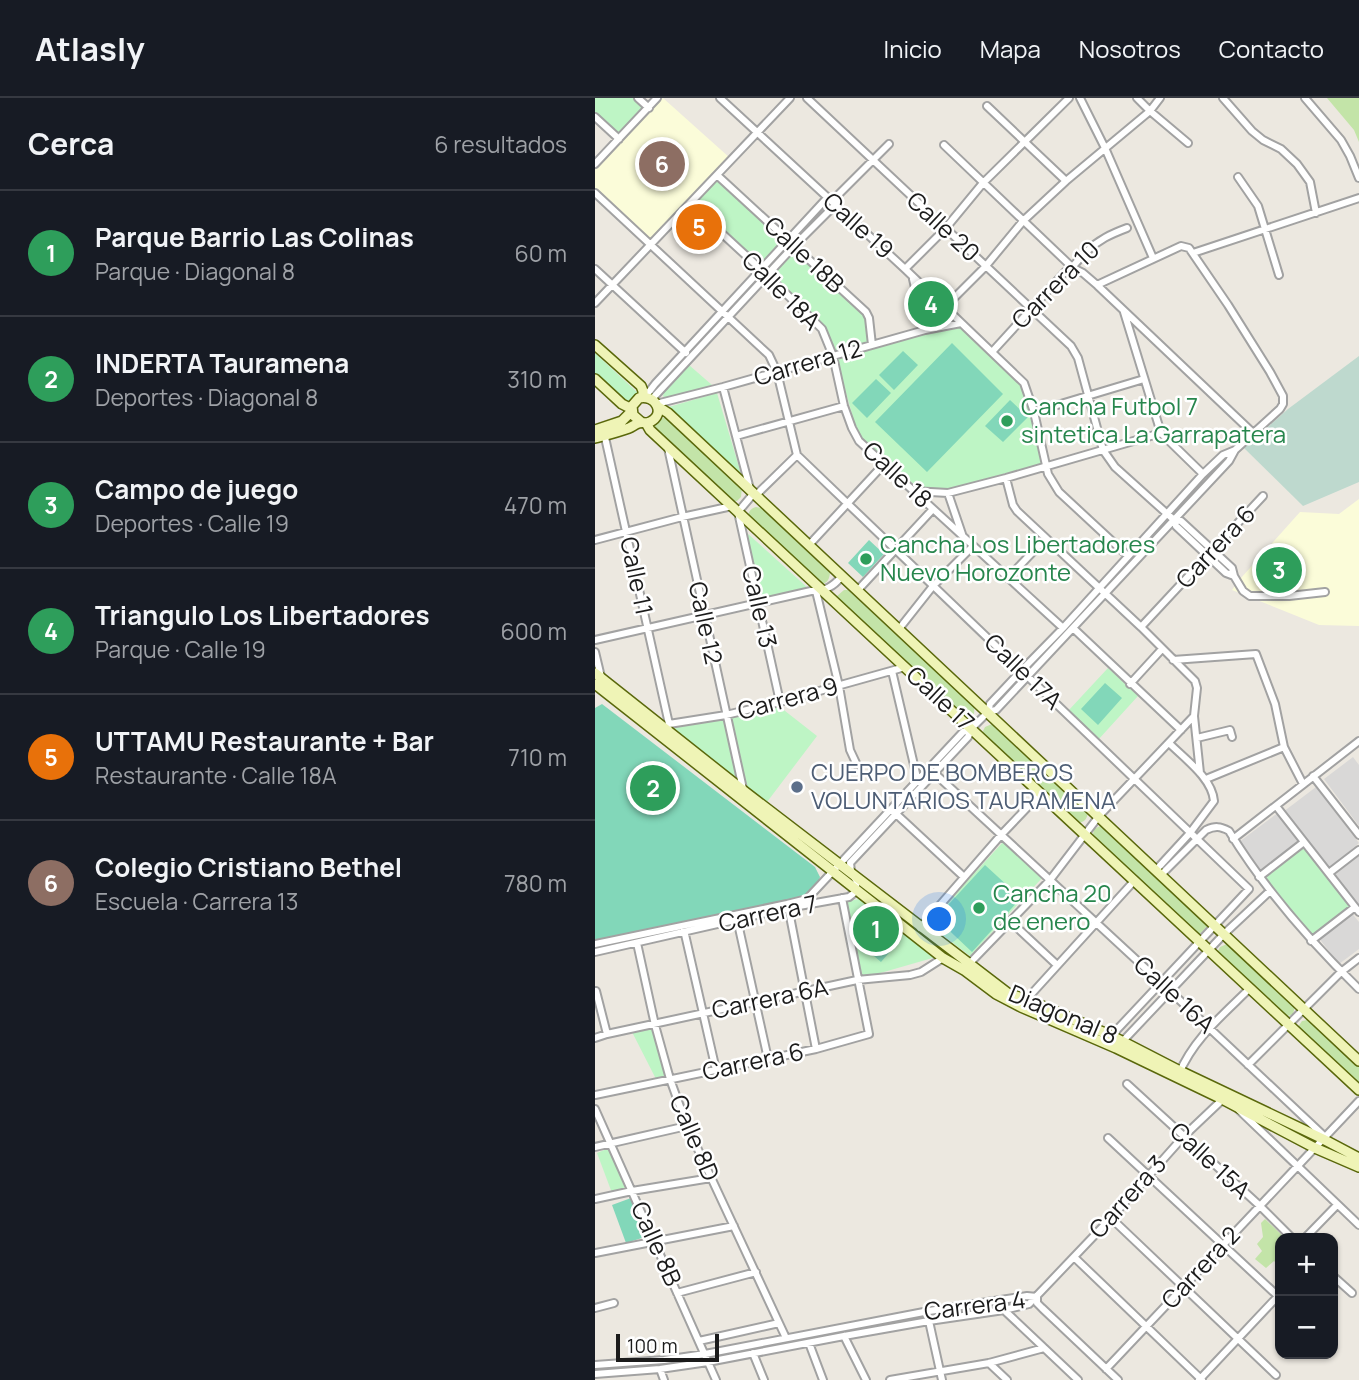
<!DOCTYPE html>
<html lang="es">
<meta charset="utf-8">
<style>
:root{--surface:#171b24;--page:#20242c;--text:#f1f3f6;--muted:#9ea1a6;--line:#363941;--accent:#2563eb}
body{margin:0;font-family:Manrope,sans-serif;background:var(--page);color:var(--text)}
.controls{position:absolute;right:21px;bottom:21px;display:grid;overflow:hidden;border-radius:14px;box-shadow:0 2px 5px #0004}
.controls button{width:63px;height:63px;display:grid;place-items:center;padding:0;border:0;border-bottom:2px solid var(--line);background:var(--surface);color:var(--text);font:35px sans-serif}
.scale{position:absolute;left:21px;bottom:18px;width:103px;box-sizing:border-box;padding-left:7px;border:4px solid #1b1b1b;border-top:0;font-size:19px;line-height:24px;white-space:nowrap;color:#1b1b1b;-webkit-text-stroke:5px #fff;paint-order:stroke}
.you{position:absolute;left:345px;top:822px;width:24px;height:24px;margin:-18px;border:5px solid #fff;border-radius:50%;background:#1a73e8;box-shadow:0 0 0 10px #1a73e833}
.badge{display:grid;place-items:center;width:46px;height:46px;border-radius:50%;background:var(--accent);color:#fff;font-size:23px;font-weight:700}
.pin{position:absolute;translate:-50% -50%;border:4px solid #fff;box-shadow:0 2px 7px #0006}
.list{margin:0;padding:0;list-style:none}
h2{display:flex;justify-content:space-between;align-items:center;height:91px;margin:0;padding:0 28px;font-size:30px}
h2 small{font-size:23px;font-weight:400;color:var(--muted)}
.list li{display:grid;grid-template-columns:46px 1fr auto;gap:21px;align-items:center;box-sizing:border-box;height:126px;padding:0 28px;border-top:2px solid var(--line)}
.list b{display:block;font-size:26px;white-space:nowrap}
.list p{margin:0;font-size:23px;white-space:nowrap;color:var(--muted)}
.list em{font-size:23px;font-style:normal;color:var(--muted)}
.map{position:relative;flex:none;width:764px;height:1282px;overflow:hidden}
header{display:flex;align-items:center;gap:42px;box-sizing:border-box;height:98px;padding:0 35px;background:var(--surface);border-bottom:2px solid var(--line)}
header strong{font-size:33px}
nav{display:flex;gap:38px;margin-inline-start:auto;font-size:24px}
main{display:flex}
aside{flex:1;background:var(--surface)}
.map>svg:first-child{display:block}
.residential{fill:#d9d8d7}
.education{fill:#fbfcd9}
.grass{fill:#c3e4a8}
.wetland{fill:#bed9ce}
.park{fill:#bef5c5}
.pitch{fill:#82d7b9}
.lines{fill:none;stroke-linecap:round;stroke-linejoin:round}
.street-casing{stroke:#a2a2a2;stroke-width:10}
.secondary-casing{stroke:#5a680b;stroke-width:12}
.street{stroke:#fff;stroke-width:6}
.secondary{stroke:#eff4b6;stroke-width:9}
.leisure-dot{fill:#2e9e5b;stroke:#fff;stroke-width:2.5}
.service-dot{fill:#5c6f8a;stroke:#fff;stroke-width:2.5}
.labels{text-anchor:middle;stroke-width:5;stroke-linejoin:round;paint-order:stroke}
.street-label{font-size:24px;fill:#1b1b1b;stroke:#fff}
.leisure-label{font-size:24px;fill:#27864d;stroke:#fff;text-anchor:start}
.service-label{font-size:24px;fill:#4e5e75;stroke:#fff;text-anchor:start}
</style>
<header>
<strong>Atlasly</strong>
<nav><a>Inicio</a><a>Mapa</a><a>Nosotros</a><a>Contacto</a></nav>
</header>
<main>
<aside>
<h2>Cerca<small>6 resultados</small></h2>
<ul class="list">
<li><span class="badge" style="background:#2e9e5b">1</span><div><b>Parque Barrio Las Colinas</b><p>Parque · Diagonal 8</p></div><em>60 m</em></li>
<li><span class="badge" style="background:#2e9e5b">2</span><div><b>INDERTA Tauramena</b><p>Deportes · Diagonal 8</p></div><em>310 m</em></li>
<li><span class="badge" style="background:#2e9e5b">3</span><div><b>Campo de juego</b><p>Deportes · Calle 19</p></div><em>470 m</em></li>
<li><span class="badge" style="background:#2e9e5b">4</span><div><b>Triangulo Los Libertadores</b><p>Parque · Calle 19</p></div><em>600 m</em></li>
<li><span class="badge" style="background:#e8710a">5</span><div><b>UTTAMU Restaurante + Bar</b><p>Restaurante · Calle 18A</p></div><em>710 m</em></li>
<li><span class="badge" style="background:#8d6e63">6</span><div><b>Colegio Cristiano Bethel</b><p>Escuela · Carrera 13</p></div><em>780 m</em></li>
</ul>
</aside>
<div class="map">
<svg width="764" height="1282" viewBox="0 0 764 1282">
<rect width="100%" height="100%" fill="#ece8e0"/>
<path class="residential" d="M758 659 764 667V728L729 681Z
M721 689 764 745 734 771 688 714Z
M684 714 707 744 666 774 644 744Z
M764 758V811L738 778Z
M755 813 764 824V851L744 866 723 839Z"/>
<path class="education" d="M68 0 135 60 58 143 0 90V72Z
M764 401V528L724 527 637 492 646 480 705 414 744 416Z"/>
<path class="grass" d="M732 0H764V44L759 32Z
M66 320H73L147 389 146 399 142 403H136L60 331V326Z
M161 409 166 410 235 475C234 483 232 485 224 487L153 422C153 415 154 411 161 409Z
M249 492H253L379 609C380 618 378 621 369 622L241 504 242 498Z
M397 626 400 627 493 714C492 721 490 724 483 725L389 638 388 633 390 629Z
M505 728 508 729 614 826 603 838 497 741 499 731Z
M632 846 635 847 700 909 698 916 693 918 689 917 624 858 623 853 625 849Z
M712 922 764 968V988L703 929 707 923Z
M670 1121 690 1140H685V1169L679 1163 671 1170 660 1161 667 1153 662 1146 668 1139 666 1125Z"/>
<path class="wetland" d="M764 258V384L708 408 649 350 693 311Z"/>
<path class="park" d="M0 0H38L49 11 24 38 0 15Z
M123 81 191 142 167 169 98 106Z
M201 153 269 216 274 245 240 256 229 229 177 178Z
M325 189 360 223 336 230Z
M364 227 427 286 437 316 449 365 349 392 322 388 295 369 263 337 241 260Z
M0 255 43 295V299L35 307 0 279Z
M94 267 117 287 71 302 68 298 69 294Z
M122 295 147 379 70 310Z
M152 435 214 491 166 501Z
M513 570 543 598 503 642 473 613Z
M185 609 222 638 172 704 151 688 135 620Z
M130 620 145 683 78 631 79 629Z
M408 744 447 780 375 858 333 826Z
M709 746 758 808 718 840 668 778Z
M269 800 341 859 268 880 249 804Z
M59 928 70 978 61 981 36 932Z
M14 1050 30 1090 17 1095 2 1055Z"/>
<path class="pitch" d="M357 245 408 296 332 374 280 324Z
M308 253 323 267 299 292 284 277Z
M281 281 296 295 272 320 257 305Z
M415 302 433 319 408 344 390 328Z
M274 442 289 456 268 479 253 465Z
M684 455 700 479 684 489 668 465Z
M510 585 527 600 503 627 486 611Z
M7 606 220 769 225 779 222 788 208 800 0 844V610Z
M390 767 426 800 377 854 341 820Z
M290 829 305 842 286 864 272 852Z
M36 1100 50 1139 31 1145 17 1107Z"/>
<g class="lines">
<defs>
<path id="street" d="M43 0 54 10
M125 0 310 171 429 285 439 314 453 376 464 394 533 458
M212 0 476 248 483 260 508 352 520 369 579 422 581 428 631 475 639 478
M485 0 510 50 558 160
M542 0 555 13 593 45
M628 0 657 33 668 42 686 51 702 66 715 84 721 115
M710 0 746 42 755 58 764 80
M392 8 471 83
M0 19 24 41
M349 47 478 170 488 175 502 187 659 336
M0 66 62 0
M122 77 271 214 274 220 277 247
M643 79 663 108 684 177
M0 95 174 257 182 274 202 357
M95 106 172 177 227 231 238 258 249 308 257 330 264 343 468 530
M598 155 764 100
M0 171 91 255
M310 171 350 131 388 85 474 0
M318 181 330 232
M0 205 195 0
M350 209 390 169 428 123 471 83 555 13 565 0
M529 214 566 335 608 376
M397 254 470 174C480 169 483 161 491 154 503 142 516 136 532 130
M128 289 155 391
M50 299 60 286 232 100H236
M57 301 199 148 240 107 241 99 294 46
M61 306 128 289 330 232 366 225
M439 314 549 281
M9 335 74 626 72 635
M141 338 249 308
M73 350 148 691
M202 357 654 791 516 938
M318 393 353 395 411 380 566 335
M159 395 143 414 185 604
M353 395 367 436
M161 397 202 357
M579 422 586 423 637 470 639 478 648 493 655 498H694L730 494
M0 442 87 419 137 408
M214 447 289 366
M413 480 451 440
M263 492 338 411
M221 493 244 588 255 652 262 667
M546 529 668 398
M478 530 586 632
M304 531 338 488 378 448
M0 542 216 493C230 493 238 489 247 478
M0 554 6 579
M578 562 661 556 680 606 689 649 708 686
M297 573 323 684
M535 586 567 551
M393 614 401 612 634 363 640 352
M599 618 605 675
M74 626 131 617 185 604 310 569
M602 640 635 632 637 639
M335 671 575 893 730 1039
M718 678 764 737
M611 681 689 649
M681 708 764 814
M299 714 369 779
M638 741 764 643
M561 772 595 735 619 703C617 680 590 661 574 645
M734 775 764 752
M566 777 611 732C620 728 625 728 634 733 670 792 715 843 764 891
M664 779 709 744
M193 808 221 951
M142 821 173 961
M415 823 462 867
M325 830 406 737 446 695
M89 832 121 972
M716 843 760 809
M42 845 60 927 75 981 92 1028 191 1240
M0 846 192 806 212 801 368 634 377 630 393 614 395 606 426 573 468 530 608 376 628 357 640 352 685 311 688 306V298L675 274 633 207 594 150 586 148 502 187
M0 854 193 810 254 799 259 795 262 784 256 773 255 765 373 639 377 630
M374 866 455 782 504 718 599 618 602 590 600 583 546 529 422 413 418 407 411 380
M1 893 12 936
M431 902 540 782
M0 940 12 936 262 882 315 877 326 874 348 860
M527 944 629 836 675 793
M653 967 746 874 764 860
M584 976C598 941 629 916 655 890
M532 986 665 1108 697 1140
M0 997 221 951 274 936 247 800
M0 1011 121 1282
M644 1012 764 1127
M513 1040 685 1200
M0 1049 92 1028
M0 1101 37 1093 116 1080
M516 1120 681 1277
M710 1140 742 1107
M0 1155 139 1128
M479 1159 607 1282
M738 1178 757 1195
M82 1195 161 1174
M442 1199V1205L447 1210 523 1282
M0 1210 19 1205
M409 1212 483 1282
M334 1223 347 1282
M249 1238 271 1282
M104 1243 184 1225
M214 1245 228 1282
M158 1255 169 1282
M394 1265 412 1282
M0 1267 69 1262 110 1256 334 1213 432 1198 442 1199
M65 1271 69 1282
M511 1271 764 1003
M0 1276 65 1271 113 1264 249 1238 334 1223 409 1212 434 1206 516 1120 589 1038 628 1001
M295 1282 394 1265 449 1250
M604 1282 684 1197"/>
<path id="secondary" d="M0 247 46 288 48 293V299
M0 281 27 306 37 311
M62 308 73 315 764 963
M51 325 55 332 764 992
M0 332 27 323 37 313
M0 340C11 337 23 334 34 330 37 329 40 326 44 325 51 323 48 327 55 324 71 316 61 296 44 300L37 308 38 317 46 324
M0 575 149 693 414 896 431 901 517 938 585 973 728 1041 764 1060
M0 586 348 860 369 872 401 896 426 909 521 950 627 1001 720 1050 764 1069"/>
</defs>
<use href="#street" class="street-casing"/>
<use href="#secondary" class="secondary-casing"/>
<use href="#street" class="street"/>
<use href="#secondary" class="secondary"/>
</g>
<g class="leisure-dot">
<circle cx="412" cy="323" r="7"/>
<circle cx="271" cy="461" r="7"/>
<circle cx="384" cy="810" r="7"/>
</g>
<circle class="service-dot" cx="202" cy="689" r="7"/>
<g class="labels">
<g class="street-label">
<text transform="translate(263 128) rotate(42)" y="8">Calle 19</text>
<text transform="translate(348 129) rotate(43)" y="8">Calle 20</text>
<text transform="translate(209 157) rotate(43)" y="8">Calle 18B</text>
<text transform="translate(461 187) rotate(-45)" y="8">Carrera 10</text>
<text transform="translate(186 193) rotate(45)" y="8">Calle 18A</text>
<text transform="translate(213 265) rotate(-16)" y="8">Carrera 12</text>
<text transform="translate(302 377) rotate(43)" y="8">Calle 18</text>
<text transform="translate(621 449) rotate(-47)" y="8">Carrera 6</text>
<text transform="translate(41 478) rotate(78)" y="8">Calle 11</text>
<text transform="translate(164 509) rotate(77)" y="8">Calle 13</text>
<text transform="translate(110 525) rotate(78)" y="8">Calle 12</text>
<text transform="translate(428 574) rotate(44)" y="8">Calle 17A</text>
<text transform="translate(193 601) rotate(-15)" y="8">Carrera 9</text>
<text transform="translate(345 601) rotate(43)" y="8">Calle 17</text>
<text transform="translate(173 816) rotate(-12)" y="8">Carrera 7</text>
<text transform="translate(579 897) rotate(43)" y="8">Calle 16A</text>
<text transform="translate(175 901) rotate(-12)" y="8">Carrera 6A</text>
<text transform="translate(468 917) rotate(23)" y="8">Diagonal 8</text>
<text transform="translate(158 964) rotate(-12)" y="8">Carrera 6</text>
<text transform="translate(99 1040) rotate(67)" y="8">Calle 8D</text>
<text transform="translate(615 1063) rotate(43)" y="8">Calle 15A</text>
<text transform="translate(533 1099) rotate(-48)" y="8">Carrera 3</text>
<text transform="translate(61 1146) rotate(66)" y="8">Calle 8B</text>
<text transform="translate(606 1170) rotate(-47)" y="8">Carrera 2</text>
<text transform="translate(380 1208) rotate(-7)" y="8">Carrera 4</text>
</g>
<g class="leisure-label">
<text x="426" y="317">Cancha Futbol 7<tspan x="426" dy="28">sintetica La Garrapatera</tspan></text>
<text x="285" y="455">Cancha Los Libertadores<tspan x="285" dy="28">Nuevo Horozonte</tspan></text>
<text x="398" y="804">Cancha 20<tspan x="398" dy="28">de enero</tspan></text>
</g>
<g class="service-label">
<text x="216" y="683">CUERPO DE BOMBEROS<tspan x="216" dy="28">VOLUNTARIOS TAURAMENA</tspan></text>
</g>
</g>
</svg>
<div class="controls">
<button>+</button>
<button>−</button>
</div>
<div class="scale">100 m</div>
<div class="you"></div>
<div class="pin badge" style="left:281px;top:831px;background:#2e9e5b">1</div>
<div class="pin badge" style="left:58px;top:690px;background:#2e9e5b">2</div>
<div class="pin badge" style="left:684px;top:472px;background:#2e9e5b">3</div>
<div class="pin badge" style="left:336px;top:206px;background:#2e9e5b">4</div>
<div class="pin badge" style="left:104px;top:129px;background:#e8710a">5</div>
<div class="pin badge" style="left:67px;top:66px;background:#8d6e63">6</div>
</div>
</main>
